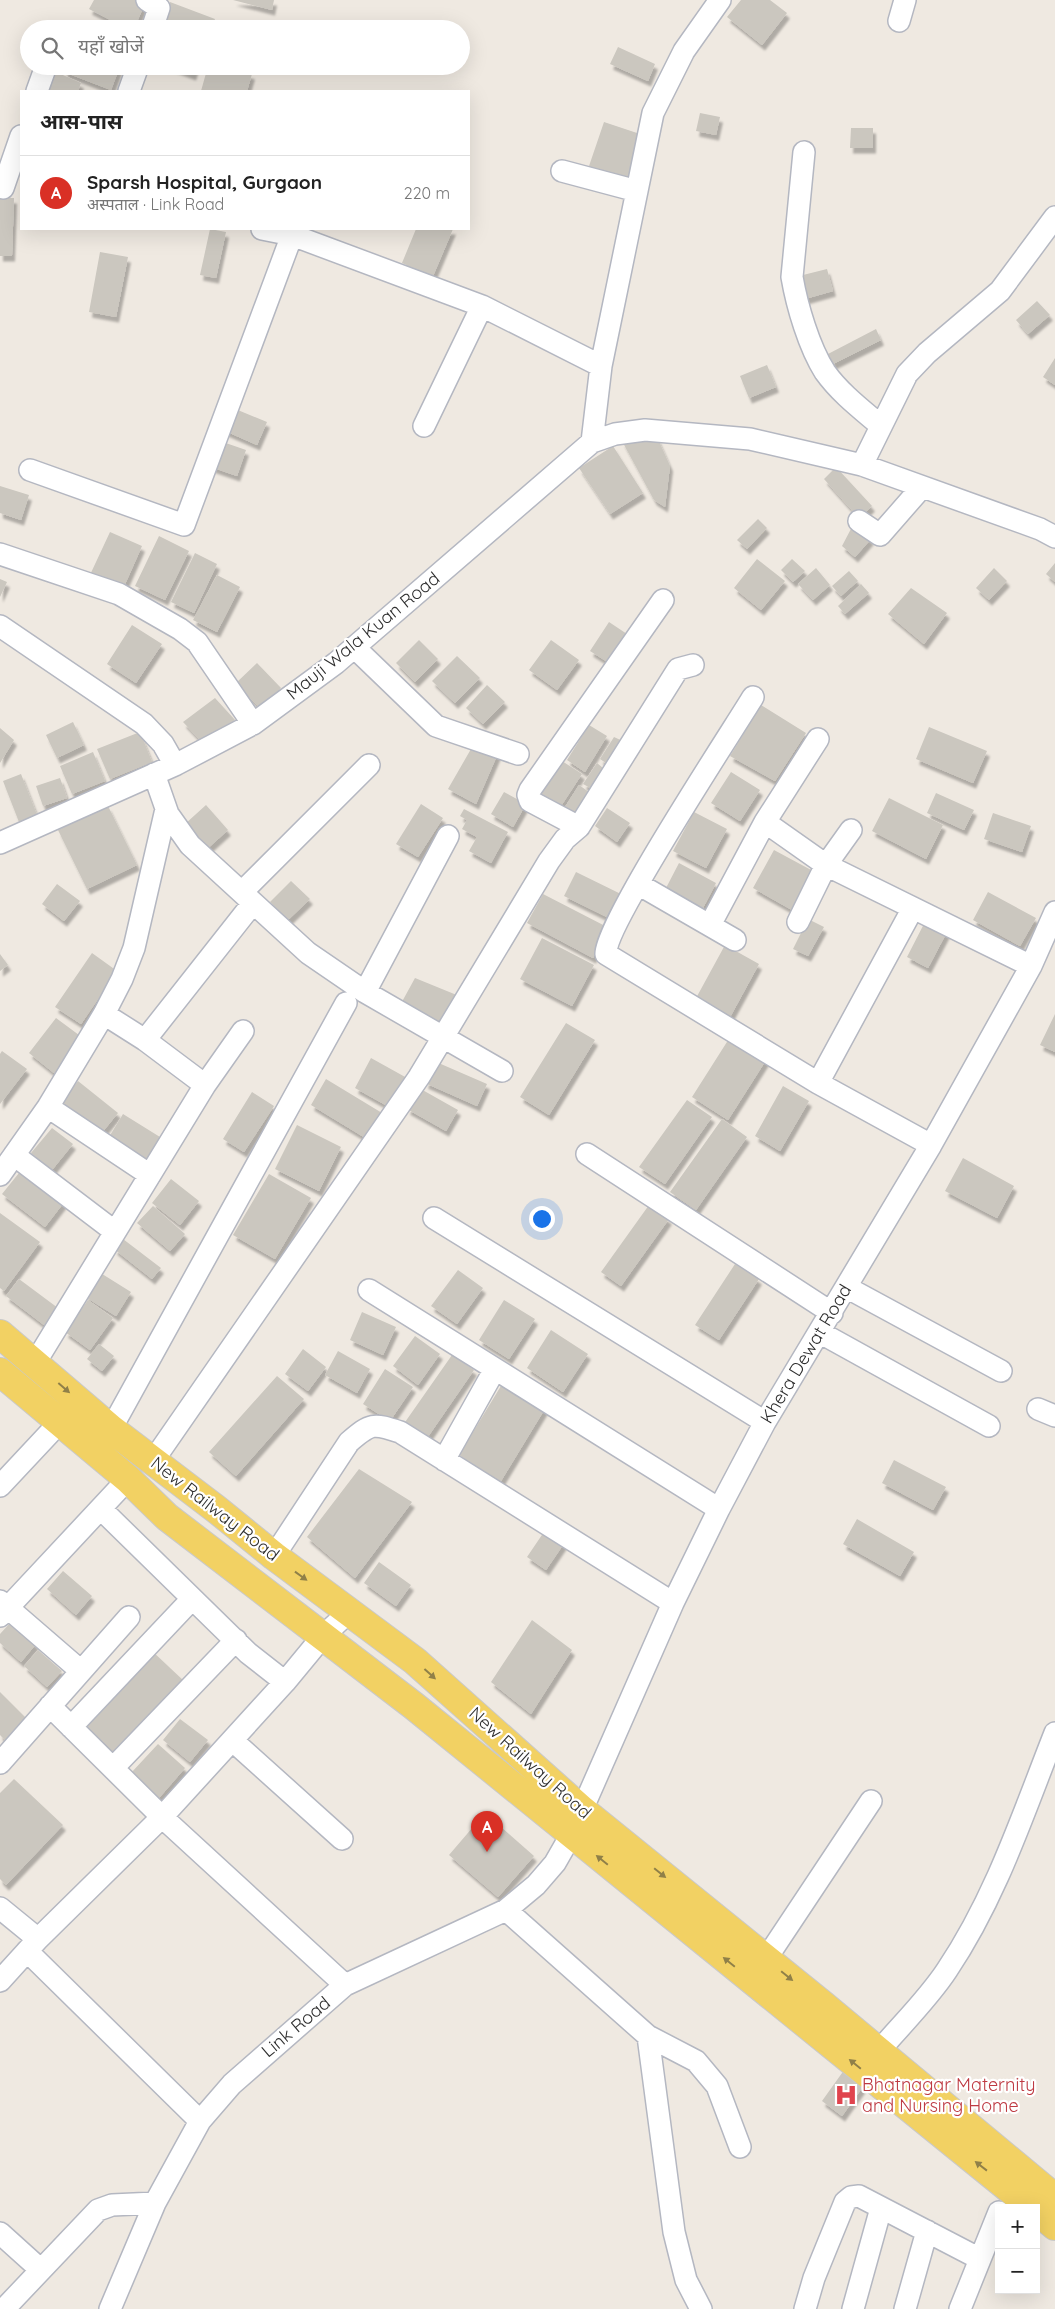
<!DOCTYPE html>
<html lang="hi">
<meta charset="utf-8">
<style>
:root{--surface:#fff;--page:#f2f2f2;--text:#222;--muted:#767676;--line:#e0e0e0;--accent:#d93025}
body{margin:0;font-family:Quicksand,"Noto Sans Devanagari",sans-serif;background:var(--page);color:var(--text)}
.controls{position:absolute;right:15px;bottom:15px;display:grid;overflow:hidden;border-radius:0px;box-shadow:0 5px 20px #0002}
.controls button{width:45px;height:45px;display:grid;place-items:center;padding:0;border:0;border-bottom:1px solid var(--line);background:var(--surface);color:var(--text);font:25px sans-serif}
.you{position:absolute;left:541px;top:1218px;width:18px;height:18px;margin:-12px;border:4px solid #fff;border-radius:50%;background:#1a73e8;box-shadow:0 0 0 8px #1a73e833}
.badge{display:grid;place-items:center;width:32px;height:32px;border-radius:50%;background:var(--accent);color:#fff;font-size:16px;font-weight:700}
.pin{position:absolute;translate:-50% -41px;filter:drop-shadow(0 1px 2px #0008)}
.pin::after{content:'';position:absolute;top:26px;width:18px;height:15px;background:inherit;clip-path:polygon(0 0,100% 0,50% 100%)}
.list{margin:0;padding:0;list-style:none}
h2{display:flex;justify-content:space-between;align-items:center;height:65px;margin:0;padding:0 20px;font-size:21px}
h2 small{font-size:16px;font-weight:400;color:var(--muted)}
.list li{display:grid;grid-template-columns:32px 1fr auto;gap:15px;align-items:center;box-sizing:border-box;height:75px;padding:0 20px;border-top:1px solid var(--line)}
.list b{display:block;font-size:19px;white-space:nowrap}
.list p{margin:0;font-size:16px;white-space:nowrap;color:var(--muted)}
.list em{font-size:16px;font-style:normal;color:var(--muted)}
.icon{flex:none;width:28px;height:28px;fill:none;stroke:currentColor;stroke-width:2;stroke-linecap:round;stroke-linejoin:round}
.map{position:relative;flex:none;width:1055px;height:2309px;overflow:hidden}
.search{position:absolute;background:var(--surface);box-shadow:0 5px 20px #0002;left:20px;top:20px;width:450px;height:55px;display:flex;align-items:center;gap:12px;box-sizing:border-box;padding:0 18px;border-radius:28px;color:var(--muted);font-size:19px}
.panel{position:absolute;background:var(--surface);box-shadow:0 5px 20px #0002;left:20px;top:90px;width:450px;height:140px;border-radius:0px}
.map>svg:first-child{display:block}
.building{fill:#cbc7bf;filter:url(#shadow)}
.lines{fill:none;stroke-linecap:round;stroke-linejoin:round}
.minor-casing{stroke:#b4b7c1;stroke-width:24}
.major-casing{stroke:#c9c9c9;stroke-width:30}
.minor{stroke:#fff;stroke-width:21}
.major{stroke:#f2d163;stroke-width:28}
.oneway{fill:#908048}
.labels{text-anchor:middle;stroke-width:4.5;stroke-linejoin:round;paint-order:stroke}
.street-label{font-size:18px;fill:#2e2e2e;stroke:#fff}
.health-label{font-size:18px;fill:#be3a42;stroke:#fff;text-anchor:start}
</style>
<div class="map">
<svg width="1055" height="2309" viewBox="0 0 1055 2309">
<defs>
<filter id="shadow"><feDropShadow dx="3" dy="5.5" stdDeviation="1" flood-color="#0004"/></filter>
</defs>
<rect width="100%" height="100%" fill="#efe9e1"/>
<path class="building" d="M94 0H141L145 3 134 29H128L89 9Z
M233 0H274L272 10Z
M741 0H770L787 13 762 45 727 17Z
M170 2 215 19 211 29H160Z
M618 47 655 64 648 81 610 64Z
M66 66H120L111 90 64 72Z
M169 66H196L193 75Z
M208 66H223L252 74 247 91H201Z
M56 72 81 83 78 91H48Z
M700 113 720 117 716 135 696 131Z
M604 122 643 135 627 183 588 169Z
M851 128H873V148H850Z
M0 198H14L12 256H0Z
M210 229 226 232 216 278 200 275Z
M416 229H453L433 276 402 263Z
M100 252 128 257 116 317 89 312Z
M827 269 833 291 805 299 799 276Z
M1037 301 1050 315 1028 334 1016 320Z
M876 329 881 340 833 364 828 354Z
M1055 358V385L1043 377Z
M767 365 776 387 749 398 740 376Z
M233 408 267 422 257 445 223 430Z
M657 437 670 466 665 507 654 500 622 441Z
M220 441 246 450 237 476 211 467Z
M613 446 643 493 610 514 579 468Z
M836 467 872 506 859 518 824 479Z
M0 486 29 495 21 520 0 513Z
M758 519 767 528 747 549 737 540Z
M853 525 871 539 855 557 842 546Z
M110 532 142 546 122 591 89 577Z
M159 536 189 551 165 600 135 586Z
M195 553 217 564 194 613 171 602Z
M757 559 785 581 761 610 734 588Z
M792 559 805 571 793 582 781 570Z
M1055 563V582L1046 574Z
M816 568 830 585 813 600 798 584Z
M994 568 1007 581 989 600 976 588Z
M849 571 858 581 841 596 832 586Z
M217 575 240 587 217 632 193 620Z
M0 579 7 582 0 597Z
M861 584 869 593 845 614 838 606Z
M911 588 947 613 924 644 888 614Z
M609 622 633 638 614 666 590 651Z
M132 625 162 644 136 683 107 664Z
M419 640 438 659 415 682 396 663Z
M551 640 579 660 557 690 529 670Z
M457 656 480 678 455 703 432 681Z
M257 663 281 688 260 708 236 683Z
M487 685 505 702 483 724 466 708Z
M215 698 235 720 204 744 183 722Z
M761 705 806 733 775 781 730 756Z
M73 722 84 745 57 758 46 735Z
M589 725 607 736 585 772 567 760Z
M929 727 987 751 973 783 916 759Z
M0 728 14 740 0 763Z
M140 732 152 762 110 779 97 749Z
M614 737 629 744 612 767 600 759Z
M475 742 499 751 476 804 448 789Z
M93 752 105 781 72 794 60 766Z
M562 761 582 774 559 809 539 795Z
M597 763 609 773 598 792 583 784Z
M731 772 760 790 740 821 711 803Z
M21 774 37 815 19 822 3 781Z
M60 778 67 798 43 806 36 786Z
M579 785 596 797 582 818 565 807Z
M504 792 526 804 513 827 491 814Z
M936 793 974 810 964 830 927 813Z
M889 798 943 825 926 859 872 831Z
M421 804 443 818 418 857 396 844Z
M206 805 228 830 207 849 185 824Z
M108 806 137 865 87 889 58 830Z
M607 808 630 823 617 842 595 826Z
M464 809 508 832 491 863 469 851 477 837 462 829 467 820 460 816Z
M694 812 727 829 706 868 673 851Z
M993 813 1031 826 1022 852 984 839Z
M774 850 813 871 792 910 753 888Z
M679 863 716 883 703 908 666 888Z
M576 872 625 896 613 920 564 896Z
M291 881 310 899 288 920 270 902Z
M57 884 80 901 64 921 42 904Z
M988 892 1036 918 1020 946 973 920Z
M543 894 609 928 593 958 527 923Z
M927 918 948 930 928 968 907 957Z
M808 919 824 927 808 956 793 949Z
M542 938 594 965 572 1006 520 979Z
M725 945 759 964 729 1019 695 1000Z
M92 953 117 971 81 1024 55 1007Z
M0 954 8 965 0 971Z
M415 978 464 998 442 1029 398 1009Z
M1055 1014V1052L1040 1045Z
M56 1018 83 1038 59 1077 29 1053Z
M566 1023 595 1040 549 1115 520 1097Z
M732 1034 768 1057 728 1120 692 1097Z
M2 1051 27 1069 0 1104V1054Z
M371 1058 407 1078 391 1108 355 1088Z
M434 1061 487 1084 477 1106 425 1083Z
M326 1079 387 1116 372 1142 311 1105Z
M78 1081 118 1113 100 1135 60 1104Z
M783 1086 809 1101 780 1151 755 1136Z
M419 1088 458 1110 446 1131 407 1109Z
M252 1092 274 1106 244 1152 223 1139Z
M687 1100 712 1117 665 1184 639 1167Z
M123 1114 160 1137 145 1160 109 1137Z
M722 1119 747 1137 696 1210 670 1192Z
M297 1125 341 1147 319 1191 275 1169Z
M52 1128 73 1144 52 1170 31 1153Z
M963 1158 1014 1186 997 1218 945 1191Z
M23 1168 65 1201 45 1227 2 1194Z
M269 1174 311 1198 275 1259 233 1235Z
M171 1179 199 1201 180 1225 152 1203Z
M649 1205 669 1219 621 1286 601 1272Z
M153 1206 185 1234 170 1251 137 1223Z
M0 1213 40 1242 4 1291 0 1288Z
M123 1239 161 1268 152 1279 114 1249Z
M735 1264 759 1279 719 1340 695 1325Z
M458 1270 483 1288 457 1324 431 1306Z
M99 1272 131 1292 116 1316 84 1296Z
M19 1279 62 1311 48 1328 6 1296Z
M88 1300 113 1318 90 1350 65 1332Z
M504 1300 535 1319 509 1359 479 1340Z
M362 1312 396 1327 383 1355 350 1340Z
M551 1330 588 1354 563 1392 527 1368Z
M415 1336 440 1354 418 1385 393 1366Z
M99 1344 114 1356 102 1371 87 1359Z
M303 1349 326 1367 308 1391 285 1374Z
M338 1351 370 1369 357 1393 325 1375Z
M452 1355 474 1370 425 1441 403 1425Z
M385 1369 413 1387 390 1421 363 1404Z
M277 1376 304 1399 236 1476 209 1452Z
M504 1381 546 1407 501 1481 459 1455Z
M894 1460 946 1487 933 1510 882 1483Z
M359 1469 412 1502 355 1578 307 1537Z
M857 1519 914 1552 900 1576 843 1544Z
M548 1526 567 1539 546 1570 527 1557Z
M379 1562 411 1585 396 1606 364 1583Z
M63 1571 92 1596 76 1615 47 1589Z
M532 1620 572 1650 531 1714 491 1682Z
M11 1622 36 1644 21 1662 0 1643V1634Z
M38 1650 62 1671 47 1687 24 1666Z
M151 1650 185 1682 118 1755 84 1724Z
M0 1692 27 1719 6 1741 0 1735Z
M180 1719 208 1740 190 1762 163 1740Z
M158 1744 185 1768 159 1798 131 1773Z
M14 1779 63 1825 6 1885 0 1879V1793Z
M485 1813 534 1856 498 1897 449 1855Z
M847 2066 867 2081 842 2116 822 2101Z"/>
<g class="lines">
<defs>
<path id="minor" d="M147 0 159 8 152 29
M899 21 905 0
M37 91 46 66
M129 91 138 66
M804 152 792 277C797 306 809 347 825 372 840 393 861 409 881 426
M562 171 637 191
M3 188 21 136
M262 229 292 235 482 306 601 366
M424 426 482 306
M592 442 601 366 653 113 684 51 720 0
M862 465 907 374 927 353 1000 291 1055 217
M30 470 184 525 292 235
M859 521 880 535 922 487
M0 554 119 594 180 629 197 642 253 724
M0 626 144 724 163 744 175 765
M354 647 436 726 518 754
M753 697C731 733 604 926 606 954L818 1083 931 1145
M154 774 168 814 190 845 308 953 365 992 502 1071
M765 822 826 865 1031 966
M579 827 678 669 693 665
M0 843 175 765 253 724 336 663 592 442 615 434 645 430 750 439 862 465 1040 529 1055 537
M638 884 735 940
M242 892 369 765
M798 922 826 865 851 830
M710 925 765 822 818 739
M365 992 448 836
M104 1014 145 1040 205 1085
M145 1040 253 903
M818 1083 913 908
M48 1107 150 1175
M587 1154 832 1313
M14 1155 114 1231
M0 1175 48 1107 104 1014 122 979 134 948 166 809
M434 1218 765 1422
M846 1287 1001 1371
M369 1290 719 1509
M819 1332 989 1426
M35 1363 205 1085 243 1031
M1038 1409 1055 1416
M111 1429 346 1003
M444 1460 495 1369
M153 1461 419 1077 549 861 565 839 579 827 530 801 528 795 530 790 663 600
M0 1486 60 1422
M101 1509 248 1653 285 1682
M274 1556 349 1442C371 1423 373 1423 400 1432L673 1603
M0 1601 81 1671
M0 1616 128 1479
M50 1706 162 1817 345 1985
M71 1727 192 1599
M233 1741 342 1839
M0 1763 129 1617
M113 1768 236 1640
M0 1908 38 1939
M506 1910 648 2036 696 2061 717 2086 740 2147
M27 1951 200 2121
M766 1959 871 1801
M0 1981 38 1939 162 1817 285 1682 323 1636 349 1612
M648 2036 674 2232 686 2280 701 2309
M879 2051C901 2025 928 1999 947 1970 996 1897 1023 1814 1055 1733
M0 2233 41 2270
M4 2309 98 2210 112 2205 155 2203
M110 2309 155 2203 200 2121 232 2084 345 1985 506 1910 536 1885 555 1863 571 1835 673 1603 719 1509 765 1422 931 1145 1031 966 1055 912
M805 2309 814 2278 845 2202 851 2197 859 2196 980 2259
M853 2309 881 2208
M905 2309 927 2231
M960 2309 999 2212"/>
<path id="major" d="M0 1334 111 1429 216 1509 274 1556 415 1661 582 1810 823 2005 1055 2198
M0 1372 128 1479 167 1517 414 1706 1033 2208
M1036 2210 1055 2226"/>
</defs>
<use href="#minor" class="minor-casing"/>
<use href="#major" class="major-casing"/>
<use href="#minor" class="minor"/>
<use href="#major" class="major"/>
</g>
<defs><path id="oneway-solid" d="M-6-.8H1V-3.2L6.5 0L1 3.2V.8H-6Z" transform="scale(1.25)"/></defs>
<g class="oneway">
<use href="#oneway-solid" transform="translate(64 1388) rotate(41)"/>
<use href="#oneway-solid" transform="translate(301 1576) rotate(36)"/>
<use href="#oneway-solid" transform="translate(430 1674) rotate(42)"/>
<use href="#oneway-solid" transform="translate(602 1860) rotate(-141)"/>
<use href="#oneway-solid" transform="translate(660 1873) rotate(39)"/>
<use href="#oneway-solid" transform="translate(729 1962) rotate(-141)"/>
<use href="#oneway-solid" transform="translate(787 1976) rotate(39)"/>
<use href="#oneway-solid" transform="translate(855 2064) rotate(-141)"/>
<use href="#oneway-solid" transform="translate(981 2166) rotate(-142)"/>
</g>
<defs>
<symbol id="hospital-bare" viewBox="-9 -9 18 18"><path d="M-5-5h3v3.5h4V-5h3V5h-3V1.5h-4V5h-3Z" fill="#e0444e" stroke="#fff" stroke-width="2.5" paint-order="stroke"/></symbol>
</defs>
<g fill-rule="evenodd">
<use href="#hospital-bare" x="830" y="2079" width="32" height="32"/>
</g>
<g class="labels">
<g class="street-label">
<text transform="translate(363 636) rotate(-39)" y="6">Mauji Wala Kuan Road</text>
<text transform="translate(806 1354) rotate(-59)" y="6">Khera Dewat Road</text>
<text transform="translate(215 1509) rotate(38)" y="6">New Railway Road</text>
<text transform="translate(530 1763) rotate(42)" y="6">New Railway Road</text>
<text transform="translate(296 2027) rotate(-40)" y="6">Link Road</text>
</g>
<g class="health-label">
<text x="862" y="2091">Bhatnagar Maternity<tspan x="862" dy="21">and Nursing Home</tspan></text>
</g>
</g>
</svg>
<div class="controls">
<button>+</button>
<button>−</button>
</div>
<div class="you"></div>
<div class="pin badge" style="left:487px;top:1852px">A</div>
<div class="search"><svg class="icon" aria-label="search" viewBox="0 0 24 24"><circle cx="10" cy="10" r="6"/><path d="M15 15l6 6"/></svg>यहाँ खोजें</div>
<section class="panel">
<h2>आस-पास<small></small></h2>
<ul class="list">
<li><span class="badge">A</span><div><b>Sparsh Hospital, Gurgaon</b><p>अस्पताल · Link Road</p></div><em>220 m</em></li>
</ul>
</section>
</div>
